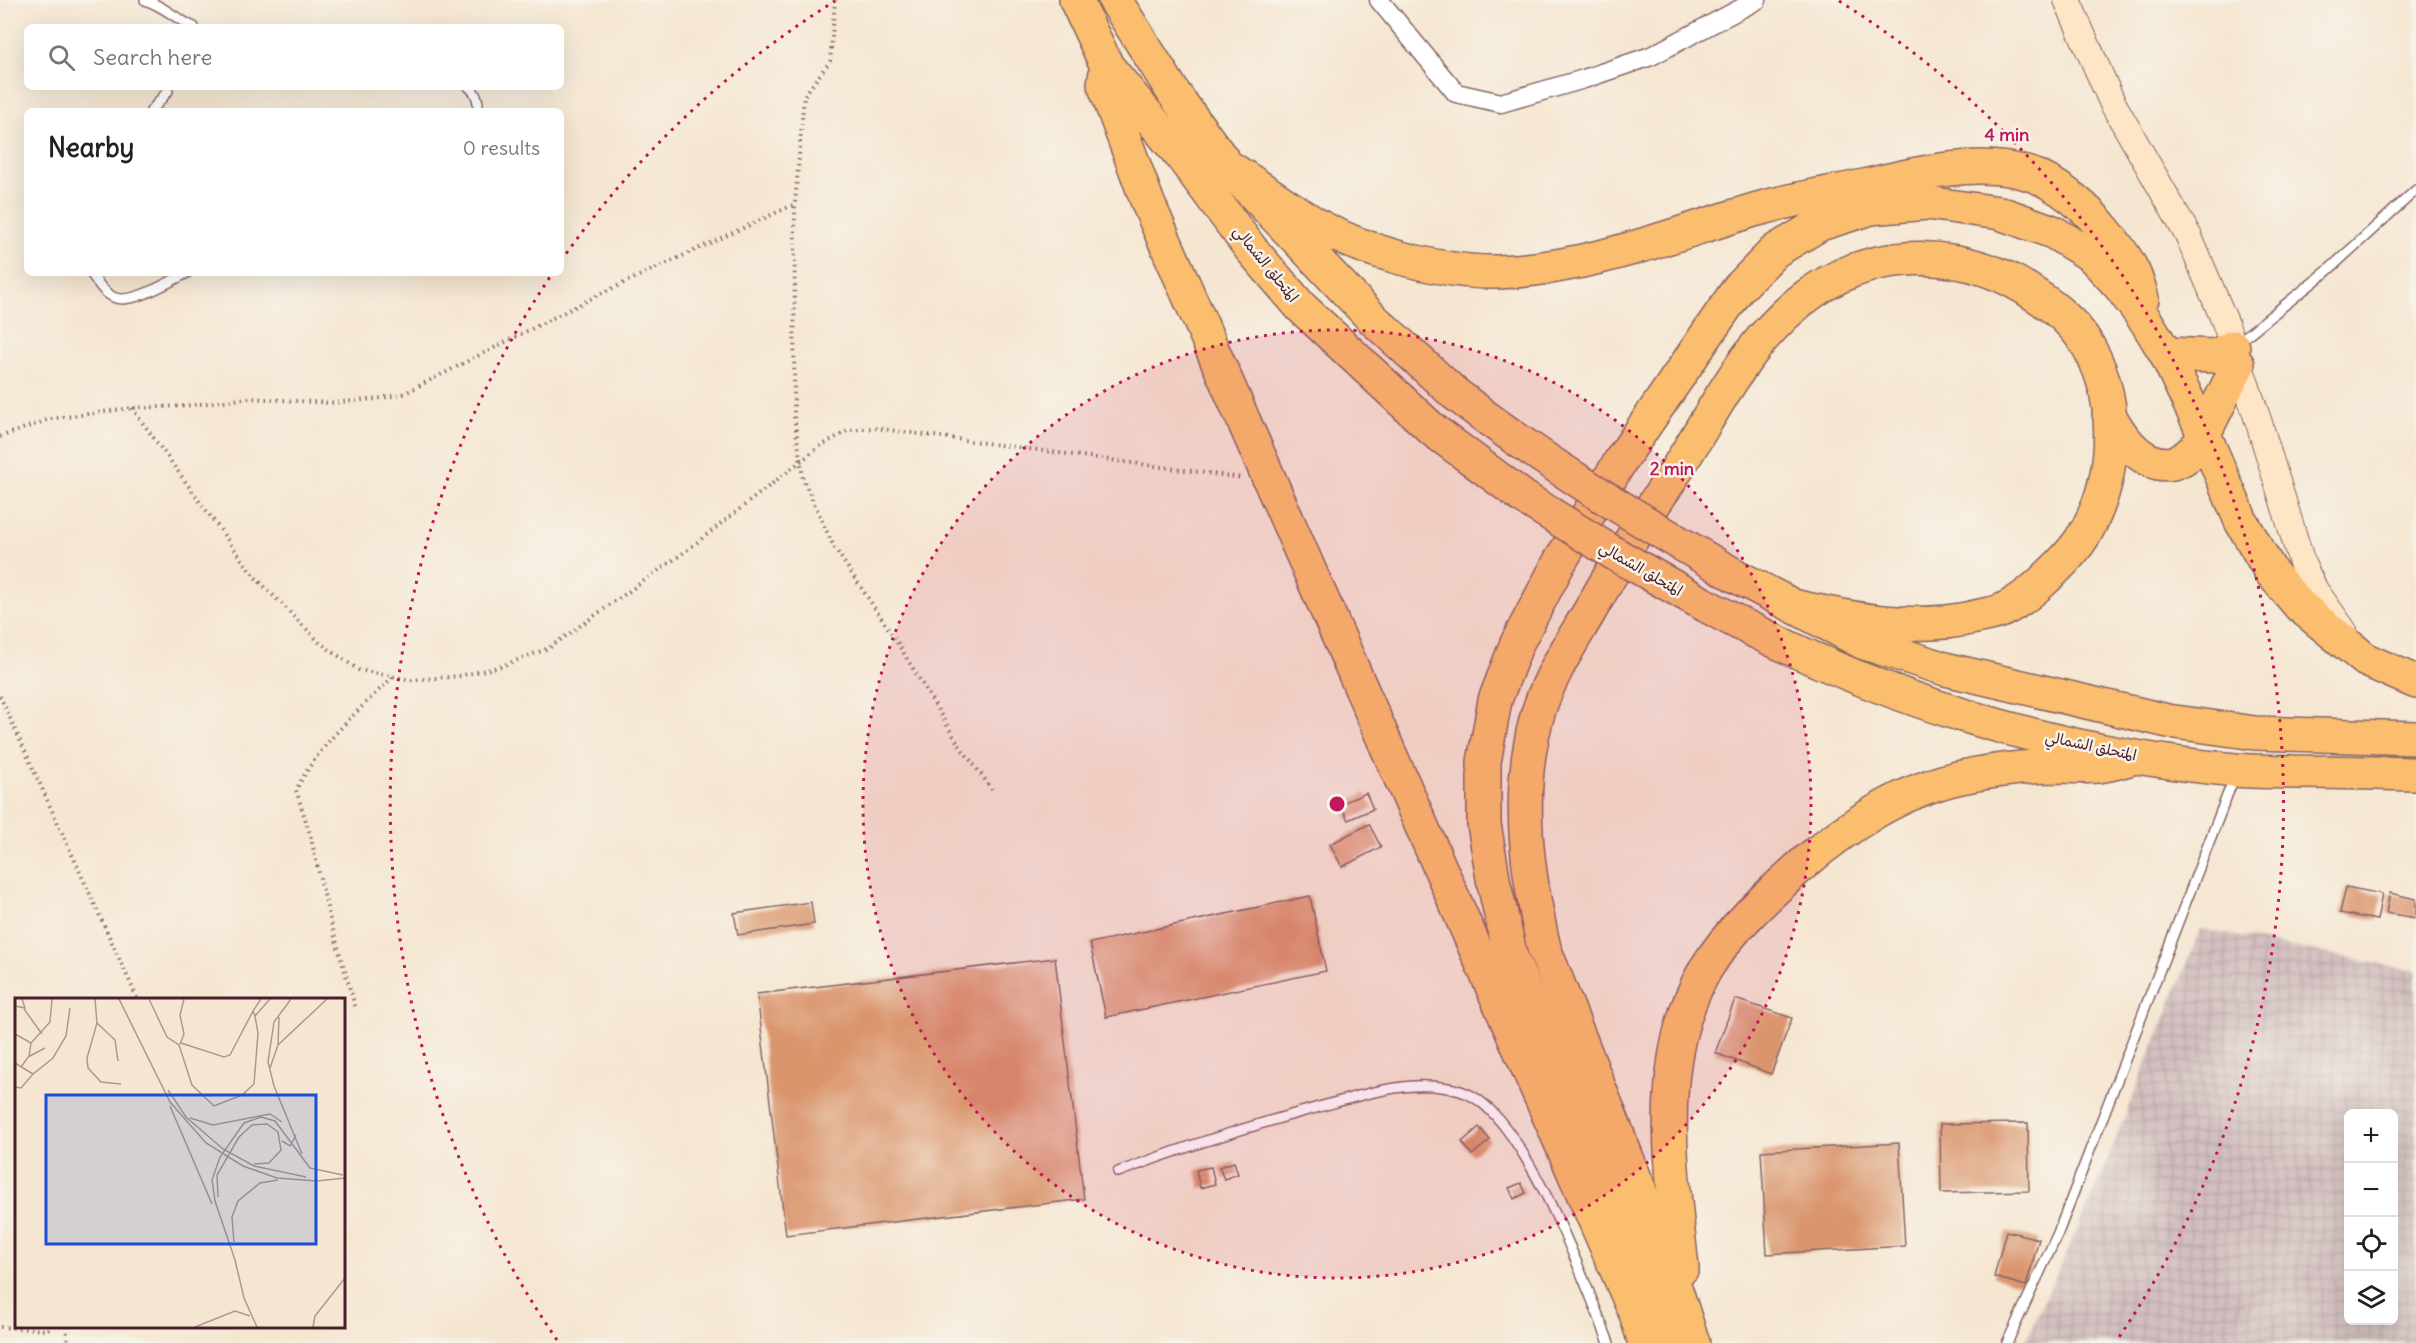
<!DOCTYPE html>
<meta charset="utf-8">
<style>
:root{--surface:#fff;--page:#f6f6f6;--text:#222;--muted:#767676;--line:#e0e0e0}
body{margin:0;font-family:Delius,"Playpen Sans Arabic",sans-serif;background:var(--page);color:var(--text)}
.controls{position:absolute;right:18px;bottom:18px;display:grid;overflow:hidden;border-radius:9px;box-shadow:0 6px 24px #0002}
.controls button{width:54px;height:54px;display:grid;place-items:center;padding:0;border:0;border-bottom:2px solid var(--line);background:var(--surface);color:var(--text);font:30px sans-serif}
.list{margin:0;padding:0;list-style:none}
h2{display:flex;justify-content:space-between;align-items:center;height:78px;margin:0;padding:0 24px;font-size:26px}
h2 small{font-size:20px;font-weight:400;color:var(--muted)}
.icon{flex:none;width:33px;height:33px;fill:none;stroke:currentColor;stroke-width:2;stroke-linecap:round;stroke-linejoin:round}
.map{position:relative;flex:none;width:2416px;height:1343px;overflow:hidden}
.search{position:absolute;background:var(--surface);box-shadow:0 6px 24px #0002;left:24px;top:24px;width:540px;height:66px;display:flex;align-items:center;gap:15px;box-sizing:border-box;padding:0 21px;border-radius:9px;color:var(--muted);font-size:22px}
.panel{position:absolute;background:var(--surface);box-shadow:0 6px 24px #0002;left:24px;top:108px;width:540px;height:168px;border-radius:9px}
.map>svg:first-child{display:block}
.industrial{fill:url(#industrial-grid);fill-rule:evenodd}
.building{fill:#da956d}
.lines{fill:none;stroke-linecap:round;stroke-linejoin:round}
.lane-casing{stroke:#866565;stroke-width:12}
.street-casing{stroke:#866565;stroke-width:21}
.secondary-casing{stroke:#866565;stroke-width:28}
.highway-casing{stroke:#866565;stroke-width:36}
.path{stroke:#866565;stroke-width:4;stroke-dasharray:1.5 4.5;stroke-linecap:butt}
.lane{stroke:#fff;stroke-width:9}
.street{stroke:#fff;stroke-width:18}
.secondary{stroke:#fde5c5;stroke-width:26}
.highway{stroke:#fbbd6e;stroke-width:33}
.highway-bridge-casing{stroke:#866565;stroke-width:36;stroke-linecap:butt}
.highway-bridge{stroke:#fbbd6e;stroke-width:33}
.ring{fill:none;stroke:#c2185b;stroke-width:3;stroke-dasharray:3 6}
.labels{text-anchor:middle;stroke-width:5;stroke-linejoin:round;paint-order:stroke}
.street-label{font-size:15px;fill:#4a1f2b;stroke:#f7f3e8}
.inset-road{fill:none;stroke:#b1968f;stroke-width:1.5}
.view{fill:#1d4ed8;fill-opacity:0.15;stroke:#1d4ed8;stroke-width:3}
.inset-edge{fill:none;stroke:#4a1f2b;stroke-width:3}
.centre{fill:#c2185b;stroke:#f7f3e8;stroke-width:3}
.ring-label{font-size:18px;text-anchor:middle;font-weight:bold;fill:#c2185b;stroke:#f7f3e8;stroke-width:5;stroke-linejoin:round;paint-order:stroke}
</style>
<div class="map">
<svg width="2416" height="1343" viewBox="0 0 2416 1343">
<defs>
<pattern id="industrial-grid" width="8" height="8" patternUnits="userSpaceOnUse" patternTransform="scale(1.5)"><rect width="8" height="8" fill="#d2bfbf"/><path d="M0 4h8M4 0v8" fill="none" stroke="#b6a4a4"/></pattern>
</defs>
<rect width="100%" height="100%" fill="#f7f3e8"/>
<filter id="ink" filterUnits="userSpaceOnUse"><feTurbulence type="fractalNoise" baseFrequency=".0167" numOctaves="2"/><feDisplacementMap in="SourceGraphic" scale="12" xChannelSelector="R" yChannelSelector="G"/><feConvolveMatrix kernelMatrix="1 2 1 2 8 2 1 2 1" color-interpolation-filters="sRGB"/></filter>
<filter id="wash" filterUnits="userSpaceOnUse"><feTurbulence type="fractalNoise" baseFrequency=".008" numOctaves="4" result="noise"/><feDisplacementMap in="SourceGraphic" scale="24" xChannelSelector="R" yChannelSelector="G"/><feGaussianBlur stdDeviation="1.35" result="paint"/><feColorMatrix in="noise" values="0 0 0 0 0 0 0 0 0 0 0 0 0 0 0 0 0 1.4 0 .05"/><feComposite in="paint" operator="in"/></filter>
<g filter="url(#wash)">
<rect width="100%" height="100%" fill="#f5e6d1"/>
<path class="industrial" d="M2201 929 2416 971V1343H2024L2088 1207ZM2348 1114H2394V1320H2348Z"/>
<g id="blocks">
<path class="building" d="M1366 793 1373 809 1348 820 1340 804Z
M1369 824 1381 847 1342 867 1330 844Z
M2346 887 2382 894 2377 920 2340 913Z
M2390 893 2416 899V918L2386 913Z
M1310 896 1326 971 1106 1017 1090 943Z
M811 902 814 924 738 935 734 913Z
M1055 958 1084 1199 786 1235 757 994Z
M1735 999 1792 1018 1771 1074 1715 1053Z
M2028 1123 2029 1191 1941 1193 1940 1124Z
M1479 1127 1490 1140 1472 1155 1462 1142Z
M1899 1143 1905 1246 1767 1254 1761 1151Z
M1234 1162 1238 1174 1224 1179 1219 1167Z
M1211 1167 1215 1184 1200 1188 1196 1170Z
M1521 1183 1526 1193 1514 1199 1509 1188Z
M2006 1231 2039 1239 2026 1286 1994 1277Z"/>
</g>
</g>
<g filter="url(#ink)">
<use href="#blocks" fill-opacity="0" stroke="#866565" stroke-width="1.5"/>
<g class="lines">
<defs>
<path id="lane" d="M145 0C166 7 175 19 194 27
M469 87C477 93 479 101 478 111
M151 111 168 91
M91 273C97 282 103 292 113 297 131 306 170 281 187 273
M2237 343 2326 272 2416 190
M1118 1172C1182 1148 1246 1127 1312 1109 1345 1100 1380 1088 1414 1086 1432 1085 1456 1087 1472 1096 1528 1127 1585 1282 1609 1343
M2007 1343 2058 1233 2235 775"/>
<path id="street" d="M1379 0 1456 93 1501 103 1584 79 1651 56 1757 0"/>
<path id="secondary" d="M2067 0 2112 102 2189 237 2225 322 2259 423 2303 566 2315 590 2344 631"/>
<path id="highway" d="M1076 0 1107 66 1183 158 1251 249 1301 307 1433 430
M1115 0 1175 95 1227 166 1373 319 1454 393
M1107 66 1104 84 1148 203 1636 1314 1645 1343
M1227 166C1256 184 1283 204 1312 222 1360 251 1441 273 1497 272 1589 269 1668 236 1754 210 1792 199 1831 193 1869 185 1918 173 1980 158 2030 174 2059 184 2088 209 2106 232 2123 253 2137 272 2142 299
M2166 354 2215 356 2233 347
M2109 414C2127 452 2165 487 2199 444L2238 365
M1734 575 1862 642 1945 669 2168 721 2255 733 2416 738
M1707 606C1869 695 2050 753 2235 770 2254 772 2274 771 2294 772 2335 772 2375 773 2416 774
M1682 1268C1672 1170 1653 1061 1705 970 1729 930 1768 895 1803 864 1846 827 1901 791 1957 778 1988 771 2019 767 2051 766 2066 766 2082 767 2097 766 2110 765 2124 760 2136 757
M1666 1343 1644 1270 1511 957 1494 884 1484 824V762L1495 700 1517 643 1559 563 1621 460 1738 289 1775 251 1820 224 1871 208 1927 203 2000 213 2053 232 2092 256 2119 285 2146 321 2166 354 2204 434 2241 521 2271 572 2300 606 2366 660 2416 682
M1693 1343 1661 1244 1544 948C1527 873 1516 796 1536 720 1546 682 1568 648 1588 614 1612 572 1635 531 1662 492 1709 424 1743 339 1814 291 1882 245 1970 249 2037 296 2054 307 2071 321 2083 338 2120 393 2118 471 2088 528 2077 549 2059 566 2042 582 2031 592 2017 603 2003 610 1997 613 1988 614 1980 616 1915 632 1857 620 1793 606"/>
</defs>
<use href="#lane" class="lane-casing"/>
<use href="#street" class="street-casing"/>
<use href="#secondary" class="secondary-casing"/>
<use href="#highway" class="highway-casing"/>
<path class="path" d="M835 0 830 61 804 96 795 204 794 416 803 479 834 547 894 637 959 745 992 789
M132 408 253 575 320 643 359 670 411 680 459 676 499 667 549 648 686 551 819 447 849 430 875 428 1243 478
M0 437 50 419 132 408 183 406 250 398 330 403 376 399 403 394 600 294 795 204
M0 696 138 1000
M355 1006 329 916 310 834 296 790C318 746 357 711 393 677
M66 1326 68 1343
M0 1327 46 1330 52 1326"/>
<use href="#lane" class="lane"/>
<use href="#street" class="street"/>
<use href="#secondary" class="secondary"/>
<use href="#highway" class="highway"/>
<defs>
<path id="highway-bridge" d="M1454 393C1544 463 1635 517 1734 575
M1433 430 1523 497 1615 554 1707 606"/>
</defs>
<use href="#highway-bridge" class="highway-bridge-casing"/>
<use href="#highway-bridge" class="highway-bridge"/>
</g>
</g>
<circle cx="1337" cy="804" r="474" fill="#c2185b" fill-opacity=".12"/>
<g class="ring">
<circle cx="1337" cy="804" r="474"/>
<path d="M557 1340A947 947 0 0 1 552 274M561 261A947 947 0 0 1 835 1M1839 1A947 947 0 0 1 2117 1340"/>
</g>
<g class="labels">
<g class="street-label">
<text transform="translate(1266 264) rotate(51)" y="5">المتحلق الشمالي</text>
<text transform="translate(1641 569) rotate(30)" y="5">المتحلق الشمالي</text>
<text transform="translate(2091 746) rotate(12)" y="5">المتحلق الشمالي</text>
</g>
</g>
<g transform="translate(15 998)">
<rect width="330" height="330" fill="#f5e6d1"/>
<path class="inset-road" d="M80 1 82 25 72 60 73 70 86 84 106 86M104 1 155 104 191 145 228 168 262 180 302 183 330 180M134 1 152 39 164 47 177 87 199 108 227 97 239 86 243 35 240 18M246 1 238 13 240 18 255 1M276 1 259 24 253 64 259 88 287 156M0 8 10 10 7 1M9 11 27 36M82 25 100 42 103 63M0 36 16 45M166 45 209 59 215 57 238 13M165 46 169 36 165 17 169 1M263 47 264 19M13 59 30 50M0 65 18 76 38 60 51 38 55 10M6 69 14 58 16 45 35 24 37 1M255 70 263 47 312 1M0 89 6 90 18 76M153 92 171 119 208 151 239 168 291 179M155 108 197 206M175 120 198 127 255 116 267 124M267 143 275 148 281 137M203 199 202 177 224 139 237 127 252 126 263 134 266 152 254 165 239 166M219 244 217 219 223 203 245 185 263 182M220 262 229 300 242 329M220 262 200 203 197 182 205 159 229 125 246 119 260 123 295 170 328 177M180 329 220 313 235 318M298 329 300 318 330 280"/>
<path class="view" d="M31 97H301V246H31Z"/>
<rect width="330" height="330" class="inset-edge"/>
</g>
<circle cx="1337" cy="804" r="9" class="centre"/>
<g class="ring-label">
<text x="2007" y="141">4 min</text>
<text x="1672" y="475">2 min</text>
</g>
</svg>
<div class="controls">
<button>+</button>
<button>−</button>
<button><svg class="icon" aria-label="locate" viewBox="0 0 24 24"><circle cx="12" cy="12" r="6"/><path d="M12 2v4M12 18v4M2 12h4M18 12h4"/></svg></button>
<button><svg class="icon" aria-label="layers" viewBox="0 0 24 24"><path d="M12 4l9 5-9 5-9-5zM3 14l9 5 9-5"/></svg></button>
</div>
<div class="search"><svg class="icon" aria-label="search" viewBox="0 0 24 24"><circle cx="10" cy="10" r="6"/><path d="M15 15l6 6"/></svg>Search here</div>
<section class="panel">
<h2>Nearby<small>0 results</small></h2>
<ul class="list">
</ul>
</section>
</div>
